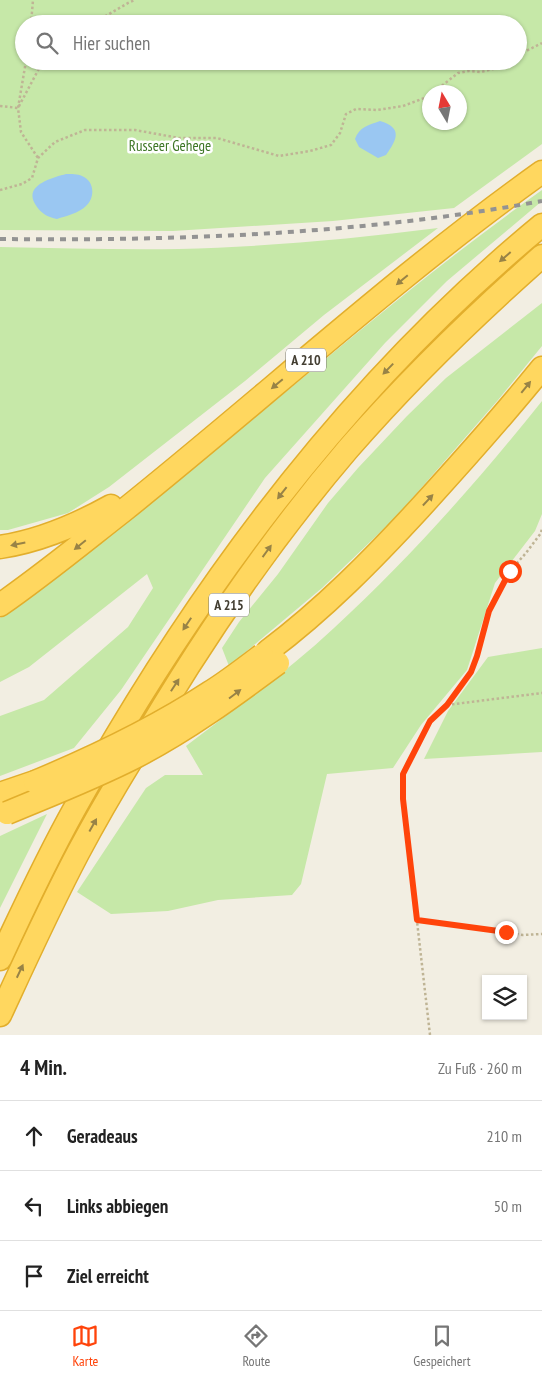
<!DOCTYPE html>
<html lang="de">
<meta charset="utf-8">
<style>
:root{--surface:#fff;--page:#f6f6f6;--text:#222;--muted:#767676;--line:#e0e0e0;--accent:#ff440b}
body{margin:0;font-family:"PT Sans Narrow",sans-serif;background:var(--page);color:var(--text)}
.controls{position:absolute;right:15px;bottom:15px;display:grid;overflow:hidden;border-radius:0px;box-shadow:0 1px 4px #0004}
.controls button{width:45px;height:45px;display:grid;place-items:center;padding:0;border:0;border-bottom:1px solid var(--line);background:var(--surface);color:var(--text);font:25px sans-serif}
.compass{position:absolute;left:422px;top:85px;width:45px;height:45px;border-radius:50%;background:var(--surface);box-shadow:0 1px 4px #0004;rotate:350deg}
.stop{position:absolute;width:15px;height:15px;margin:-11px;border:4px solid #ff440b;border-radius:50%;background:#fff}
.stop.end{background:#ff440b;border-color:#fff;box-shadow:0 1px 5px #0008}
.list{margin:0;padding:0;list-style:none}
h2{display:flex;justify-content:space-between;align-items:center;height:65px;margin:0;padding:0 20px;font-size:21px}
h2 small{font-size:16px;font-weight:400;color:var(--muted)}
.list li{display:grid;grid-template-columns:32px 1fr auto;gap:15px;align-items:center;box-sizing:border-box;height:70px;padding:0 20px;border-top:1px solid var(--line)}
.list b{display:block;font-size:19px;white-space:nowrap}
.list em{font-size:16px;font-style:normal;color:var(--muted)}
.icon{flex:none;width:28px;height:28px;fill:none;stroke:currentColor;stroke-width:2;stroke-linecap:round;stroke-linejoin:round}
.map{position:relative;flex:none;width:542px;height:1035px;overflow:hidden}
.search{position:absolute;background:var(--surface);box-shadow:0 1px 4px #0004;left:15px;right:15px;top:15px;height:55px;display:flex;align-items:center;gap:12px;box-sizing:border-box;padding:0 18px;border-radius:28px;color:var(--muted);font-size:19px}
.sheet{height:275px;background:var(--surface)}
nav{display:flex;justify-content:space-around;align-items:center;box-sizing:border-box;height:70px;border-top:1px solid var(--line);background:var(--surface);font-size:14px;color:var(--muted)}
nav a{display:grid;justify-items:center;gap:2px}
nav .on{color:var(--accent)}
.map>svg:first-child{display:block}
.green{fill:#c6e8a8;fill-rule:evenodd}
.water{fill:#9ac7f2}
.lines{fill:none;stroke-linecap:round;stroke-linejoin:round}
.highway-casing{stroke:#e2ae2c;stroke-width:25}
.path{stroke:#bfb495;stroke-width:2.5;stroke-dasharray:2.5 2.5;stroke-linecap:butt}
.highway{stroke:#ffd75f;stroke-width:22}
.rail{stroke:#939393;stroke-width:4;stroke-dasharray:6 6;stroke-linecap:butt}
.highway-bridge-casing{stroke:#e2ae2c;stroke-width:25;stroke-linecap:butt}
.highway-bridge{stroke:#ffd75f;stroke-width:22}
.oneway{fill:#988346}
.route{stroke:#ff440b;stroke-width:6}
.labels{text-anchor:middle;stroke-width:5;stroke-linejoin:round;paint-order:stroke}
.shield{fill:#fff;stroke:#7b7870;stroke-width:1}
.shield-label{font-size:14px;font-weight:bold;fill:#433e32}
.park-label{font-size:15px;fill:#3d7625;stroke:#fff}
</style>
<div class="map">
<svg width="542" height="1035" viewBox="0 0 542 1035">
<rect width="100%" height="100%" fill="#f2eee2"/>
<path class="green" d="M0 0H542V144L454 208 333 221 173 231 0 230ZM24 24H518V61H24ZM430 92H460V122H430Z
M542 190V201L447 281 385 343 265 478 121 690 74 748 0 776V716L44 700 128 627 153 588 147 574 29 667 0 682V618C62 571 125 525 185 475 303 379 418 278 542 190Z
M438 228 324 315 245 381 109 487 68 513 8 530H0V247C60 248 120 250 179 249 266 247 352 239 438 228Z
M542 303V346L498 400 395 518 322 588 229 666 222 648 239 622 278 574 328 503 358 468 407 416 446 378Z
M542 401V514L535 531 495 583 467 670 421 725 393 768 327 774 301 884 292 895 218 900 168 911 111 914 77 892 146 788 165 775H203L186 746C236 708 288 671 334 628 410 558 478 481 542 401Z
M542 648V752L424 759 448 711 488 657Z
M47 814 0 908V836Z"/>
<path class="water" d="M380 121C403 128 397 139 386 155L378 158 359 147 355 139C359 127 369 125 380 121Z
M66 174C71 174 78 174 82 176 95 181 95 198 86 206 79 213 66 216 57 219 48 217 42 214 37 207 21 186 51 178 66 174Z"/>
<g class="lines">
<defs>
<path id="highway" d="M0 547C40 541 75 526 111 506
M0 605C42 576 82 543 123 511 263 399 396 276 542 172
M268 651C324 609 373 559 420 508 462 462 503 416 542 368
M0 794 35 782
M0 959C24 907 48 856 76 806 197 588 349 384 542 225
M0 1015C25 961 50 906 78 853 95 821 113 790 132 759 195 650 266 545 348 449 408 380 473 317 542 256"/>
</defs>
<use href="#highway" class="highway-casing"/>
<path class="path" d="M31 24 33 0
M92 24 128 3 135 0
M518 55 542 43
M26 61 18 108 21 132 38 158
M434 92 458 73 469 71 481 72 497 68 509 61
M0 106 18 108 43 61
M0 190 22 184 32 178 38 158 55 142 85 130H135L179 138H217L279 156 310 151 331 145 340 133 346 114 356 109 377 110 403 106 430 96
M447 705 542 693
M417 920 523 935 542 934
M430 1035 403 799V773L430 721 447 705 471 671 477 656 489 611 510 571 526 553 541 533 542 528"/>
<use href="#highway" class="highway"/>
<path class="rail" d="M0 239C182 241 363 234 542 201"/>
<defs>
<path id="highway-bridge" d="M35 782C95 757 154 729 209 693 227 682 245 668 262 655
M7 813C50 795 94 778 135 757 186 731 232 697 278 663"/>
</defs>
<use href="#highway-bridge" class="highway-bridge-casing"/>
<use href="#highway-bridge" class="highway-bridge"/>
</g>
<defs><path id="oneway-solid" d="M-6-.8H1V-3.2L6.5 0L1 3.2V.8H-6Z" transform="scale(1.25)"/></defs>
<g class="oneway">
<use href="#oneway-solid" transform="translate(505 257) rotate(139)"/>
<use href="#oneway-solid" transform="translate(402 280) rotate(140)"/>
<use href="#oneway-solid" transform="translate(388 369) rotate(134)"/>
<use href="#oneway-solid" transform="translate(277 384) rotate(140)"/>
<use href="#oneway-solid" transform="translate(526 387) rotate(-51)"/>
<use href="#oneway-solid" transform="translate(282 493) rotate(128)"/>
<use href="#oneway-solid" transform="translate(428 500) rotate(-47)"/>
<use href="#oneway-solid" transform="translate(18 544) rotate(168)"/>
<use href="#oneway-solid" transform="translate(80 545) rotate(141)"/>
<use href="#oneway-solid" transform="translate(267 551) rotate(-54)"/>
<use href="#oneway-solid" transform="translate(187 624) rotate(124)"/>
<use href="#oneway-solid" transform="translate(175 685) rotate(-57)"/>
<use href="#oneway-solid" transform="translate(235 694) rotate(-37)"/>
<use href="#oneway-solid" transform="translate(93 825) rotate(-61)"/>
<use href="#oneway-solid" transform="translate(20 971) rotate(-65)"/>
</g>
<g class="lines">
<path class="route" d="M506 932 417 920 403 799V774L430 721 447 705 471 672 477 656 489 611 510 571"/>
</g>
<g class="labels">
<g class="shield">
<rect x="286" y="348.5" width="40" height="23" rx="4"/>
<rect x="209" y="593.5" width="40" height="23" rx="4"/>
</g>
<g class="shield-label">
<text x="306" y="365">A 210</text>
<text x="229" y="610">A 215</text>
</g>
<g class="park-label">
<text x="170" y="151">Russeer Gehege</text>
</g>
</g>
</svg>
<div class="controls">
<button><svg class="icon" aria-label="layers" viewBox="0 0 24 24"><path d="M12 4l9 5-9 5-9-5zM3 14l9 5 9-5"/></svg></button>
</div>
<svg class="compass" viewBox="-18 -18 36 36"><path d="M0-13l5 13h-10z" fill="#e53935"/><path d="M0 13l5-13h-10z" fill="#767676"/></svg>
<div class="stop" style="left:510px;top:571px"></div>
<div class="stop end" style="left:506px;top:932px"></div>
<div class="search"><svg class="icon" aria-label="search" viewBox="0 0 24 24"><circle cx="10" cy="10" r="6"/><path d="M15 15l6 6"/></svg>Hier suchen</div>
</div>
<section class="sheet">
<h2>4 Min.<small>Zu Fuß · 260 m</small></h2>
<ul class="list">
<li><svg class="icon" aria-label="ahead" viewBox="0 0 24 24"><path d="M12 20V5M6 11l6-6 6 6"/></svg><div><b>Geradeaus</b></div><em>210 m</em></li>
<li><svg class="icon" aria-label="left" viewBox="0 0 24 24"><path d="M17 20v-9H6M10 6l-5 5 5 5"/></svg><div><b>Links abbiegen</b></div><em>50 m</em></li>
<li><svg class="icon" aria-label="arrive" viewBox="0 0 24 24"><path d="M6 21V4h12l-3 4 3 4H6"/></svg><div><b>Ziel erreicht</b></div></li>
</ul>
</section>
<nav>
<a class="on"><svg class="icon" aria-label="map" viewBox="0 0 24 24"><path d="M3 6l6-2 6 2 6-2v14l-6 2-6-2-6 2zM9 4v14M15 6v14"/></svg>Karte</a>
<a><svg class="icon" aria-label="directions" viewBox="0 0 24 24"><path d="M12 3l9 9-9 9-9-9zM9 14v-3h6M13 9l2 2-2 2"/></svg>Route</a>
<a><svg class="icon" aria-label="saved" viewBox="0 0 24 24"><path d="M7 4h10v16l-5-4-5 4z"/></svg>Gespeichert</a>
</nav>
